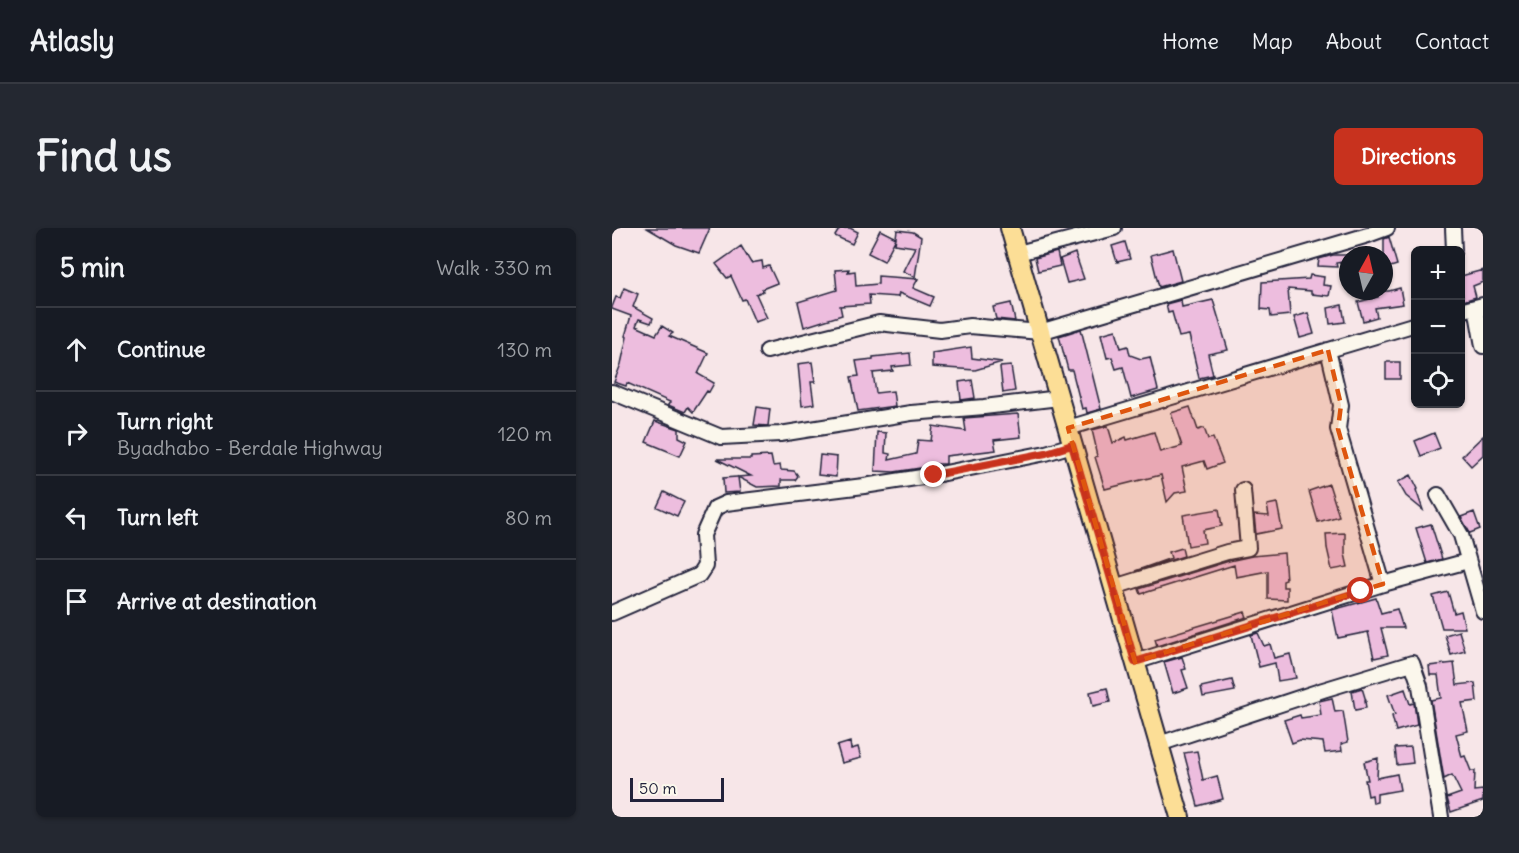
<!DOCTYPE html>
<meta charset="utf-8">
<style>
:root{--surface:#171b24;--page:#242831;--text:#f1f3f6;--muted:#9ea1a6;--line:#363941;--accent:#c8321e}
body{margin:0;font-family:Delius,sans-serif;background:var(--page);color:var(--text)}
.controls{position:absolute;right:18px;top:18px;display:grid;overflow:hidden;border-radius:9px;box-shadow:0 2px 4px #0004}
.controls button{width:54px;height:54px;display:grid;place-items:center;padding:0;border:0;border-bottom:2px solid var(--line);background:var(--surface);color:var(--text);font:30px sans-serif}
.compass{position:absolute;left:727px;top:18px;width:54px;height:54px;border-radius:50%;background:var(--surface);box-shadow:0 2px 4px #0004;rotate:8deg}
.scale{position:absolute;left:18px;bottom:15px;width:94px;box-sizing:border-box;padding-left:6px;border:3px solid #22223b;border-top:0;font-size:16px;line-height:21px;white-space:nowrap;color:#22223b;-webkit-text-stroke:4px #fbf7ec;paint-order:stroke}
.stop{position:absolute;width:18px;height:18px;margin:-14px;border:4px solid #c8321e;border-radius:50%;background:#fff}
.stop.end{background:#c8321e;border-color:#fff;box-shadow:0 2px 6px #0008}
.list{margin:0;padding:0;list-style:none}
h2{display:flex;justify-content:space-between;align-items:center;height:78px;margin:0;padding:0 24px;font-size:26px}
h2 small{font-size:20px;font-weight:400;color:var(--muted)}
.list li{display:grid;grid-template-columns:39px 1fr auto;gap:18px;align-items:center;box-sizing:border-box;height:84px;padding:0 24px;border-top:2px solid var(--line)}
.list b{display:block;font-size:22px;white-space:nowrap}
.list p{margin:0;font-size:20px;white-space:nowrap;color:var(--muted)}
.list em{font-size:20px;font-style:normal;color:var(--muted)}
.icon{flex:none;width:33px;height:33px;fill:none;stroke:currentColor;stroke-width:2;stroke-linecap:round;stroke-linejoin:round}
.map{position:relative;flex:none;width:871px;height:589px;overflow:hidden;border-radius:9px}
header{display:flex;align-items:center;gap:36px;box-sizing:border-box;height:84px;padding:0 30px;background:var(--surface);border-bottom:2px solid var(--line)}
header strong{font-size:28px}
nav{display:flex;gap:33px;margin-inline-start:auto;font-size:21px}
.intro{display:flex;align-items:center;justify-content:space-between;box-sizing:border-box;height:144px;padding:0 36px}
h1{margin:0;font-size:42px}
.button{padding:15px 27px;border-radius:9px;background:var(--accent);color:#fff;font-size:21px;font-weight:700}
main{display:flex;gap:36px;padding:0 36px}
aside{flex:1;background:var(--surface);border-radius:9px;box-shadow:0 2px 4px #0004}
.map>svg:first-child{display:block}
.building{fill:#edbdde;stroke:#22223b;stroke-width:1.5}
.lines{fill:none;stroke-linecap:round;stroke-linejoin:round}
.minor-casing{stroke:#22223b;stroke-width:18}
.major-casing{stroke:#22223b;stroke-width:22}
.minor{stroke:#fbf7ec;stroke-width:14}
.major{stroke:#fcde96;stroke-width:18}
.route{stroke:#c8321e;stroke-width:8}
.marked{fill:#de560e;fill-opacity:0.2;stroke:#de560e;stroke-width:4.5;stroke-dasharray:12 8;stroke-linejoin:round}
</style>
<header>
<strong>Atlasly</strong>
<nav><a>Home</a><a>Map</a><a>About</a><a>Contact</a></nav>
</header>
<div class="intro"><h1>Find us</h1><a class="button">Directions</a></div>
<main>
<aside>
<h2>5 min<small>Walk · 330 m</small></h2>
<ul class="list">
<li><svg class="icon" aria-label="ahead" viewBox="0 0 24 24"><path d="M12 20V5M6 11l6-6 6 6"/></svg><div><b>Continue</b></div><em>130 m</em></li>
<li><svg class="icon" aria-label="right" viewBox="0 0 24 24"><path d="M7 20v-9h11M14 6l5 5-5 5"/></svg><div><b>Turn right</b><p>Byadhabo - Berdale Highway</p></div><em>120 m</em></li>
<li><svg class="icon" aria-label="left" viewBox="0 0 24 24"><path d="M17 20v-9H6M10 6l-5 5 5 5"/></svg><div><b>Turn left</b></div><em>80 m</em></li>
<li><svg class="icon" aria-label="arrive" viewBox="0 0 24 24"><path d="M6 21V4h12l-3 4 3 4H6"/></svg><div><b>Arrive at destination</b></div></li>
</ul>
</aside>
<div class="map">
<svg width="871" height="589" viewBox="0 0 871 589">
<rect width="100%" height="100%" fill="#f7e6e8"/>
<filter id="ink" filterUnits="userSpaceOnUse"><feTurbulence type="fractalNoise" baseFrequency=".0167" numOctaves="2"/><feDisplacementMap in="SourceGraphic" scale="12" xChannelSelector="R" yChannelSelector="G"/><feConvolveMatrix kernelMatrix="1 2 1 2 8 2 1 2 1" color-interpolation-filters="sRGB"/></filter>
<g filter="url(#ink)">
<path class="building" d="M35 0H98L87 25 64 17Z
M228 0H238L246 4 240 16 223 8Z
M268 2 284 10 272 33 256 25Z
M285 2 301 4 309 9 303 49 291 43 303 19 283 16Z
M777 9 785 37 772 41V11Z
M513 14 518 31 505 34 500 18Z
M129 18 139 35 150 33 151 40 157 38 165 55 150 61 151 63 144 66 155 90 143 94 133 71 130 72 119 48 115 50 104 36Z
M561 21 569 53 547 59 539 27Z
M445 24 448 38 426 43 423 30Z
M463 25 472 51 455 55 448 31Z
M721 27H736V33L724 35 725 39 706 38 707 31Z
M237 41 236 44 243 43 244 58 266 56V48L306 51 301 60 322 69 318 78 287 65 286 69 257 67 258 76 228 78 230 87 192 99 186 74 225 62 223 42Z
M871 42V54L861 58 864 69 851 73 849 48Z
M698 47 712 49 711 57 719 58 717 68 699 66V63L676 61 678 87 659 89 658 82 649 81 650 54 697 51Z
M12 60 26 66 21 79 41 90 39 95 27 91 24 98 44 107 50 98 61 105 57 108 96 125 86 146 102 155 97 164 95 163 81 184 76 179 73 184 56 177 58 174 15 155 14 158 2 154 9 136 15 109 13 108 19 88 0 81V79L4 69 8 70Z
M788 60 791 76 763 80 765 89 751 93 746 74 766 69 763 63H777Z
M569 72 570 79 601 72 616 122 596 126 601 147 587 150 577 107 567 109 560 84 556 85 554 76Z
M399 75 403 93 384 91 381 79Z
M730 77 733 94 718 96 716 80Z
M696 85 702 106 688 110 682 89Z
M469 101 489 181 475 185 474 180 470 181 460 142H456L447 108Z
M504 102 509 120 516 118 518 127 529 131 538 129 546 162 519 170 511 139 504 141 500 129 495 130 489 106Z
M359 119 360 130 390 134 363 142 320 139V125Z
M298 125 299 137 280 139 281 143 261 145 264 165 281 163 283 178 246 183 239 149 247 148 244 133 261 131V129Z
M200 134 203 154H199L202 176 190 178 186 136Z
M774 134H788V151H774Z
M399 138 403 163 391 165 388 139Z
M360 152 363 170 349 172 347 154Z
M145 179 158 181 156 198 142 197Z
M578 179 586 202 592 200 596 211 601 210 611 235 595 241 592 233 570 239 575 263 563 265 555 274 549 247 493 261 483 229 485 228 483 220 484 219 480 202 496 198 501 215 514 209 515 212 542 204 548 224 570 218 559 185Z
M406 186 409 209 382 212 384 222 334 228V236H323V238L315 237V239L282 244 263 243 265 204 274 205 273 225 278 226 277 232 304 226 306 212 319 213 321 198 354 203 352 190Z
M43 193 67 201V209L75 213 68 228 34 214Z
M822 205 828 220 809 228 803 213Z
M871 208V227L859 238 850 228Z
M208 227 225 229 224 249 206 247Z
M159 228 161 238 168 237 169 242 182 243 184 245 186 248 183 252H169V258L145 259 126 249 128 264 112 265 111 250 139 248 105 231H139V229Z
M799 247 806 261 804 262 811 282 794 268 786 254Z
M717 256 727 288 706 294 697 263Z
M52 264 72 274 65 288 45 279Z
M665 275 670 301 644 306 642 287 657 288 655 277Z
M607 281 610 298 591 302 593 315 576 318 571 287Z
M862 284 868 301 858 305 849 289Z
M819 296 830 331 815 335 804 300Z
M733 305V326L736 339 720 342 715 320 714 306Z
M570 320 572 328 523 343 559 330 557 324Z
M672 325 674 352 671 353V359H675V372L656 371V343L624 349 622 337 529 366 527 361 617 333 640 328Z
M836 364 842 385 849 383 853 400H830L821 368Z
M764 370 769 385 785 381 791 400H769L776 427 762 430 756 404 726 410 720 382Z
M633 384 635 389 545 418 543 411Z
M847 403 853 423 839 427 833 407Z
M646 405 652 418 658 416 662 430 678 426 684 450 666 453 663 435 647 439 639 407Z
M570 429 574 441 570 442 576 460 561 465 552 434Z
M842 435 845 457 863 455 865 473 850 475 856 503 844 506 850 529 853 528 859 543H863L862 563 871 562V573L839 584 835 570 849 565 840 547 832 551 819 472 829 470 826 447H818L817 438Z
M620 452 623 463 591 469 589 459Z
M495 460 498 474 481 478 478 464Z
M750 460 754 473H753L754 480 743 482 740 463Z
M793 461 798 476 802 475 805 497 784 503 780 488 783 487 776 467Z
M720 470 723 484 731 483 736 514 729 516 730 523 713 525 711 514 688 512 680 515 672 492 688 487 689 490 709 487 707 473Z
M238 514 239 521 246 519 249 530 230 535 225 518Z
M799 519 801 535 785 537 783 520Z
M585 523 591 552 605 548 611 571 586 578 572 525Z
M766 530 765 550 785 546 788 562 765 566V574L761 575 760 567 756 568 753 552H756L752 534Z"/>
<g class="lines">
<defs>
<path id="minor" d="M841 0 842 22
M406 25 502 0
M864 79 871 118
M848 83 871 77
M716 122 729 177 726 201 771 356
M155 123 267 95 328 102 358 98 428 104 756 7 775 0
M0 164 109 209 168 206 299 185 372 179 447 170
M456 200 804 96
M826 267 849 307 871 383
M502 359 615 324 636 320 631 262
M0 385 87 347 93 338 91 307 103 280 114 275 252 258 323 247 434 225 460 217
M523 434 771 356 856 333
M547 516 711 462 800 435 808 458 829 589"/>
<path id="major" d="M398 0 568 589"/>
</defs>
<use href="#minor" class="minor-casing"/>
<use href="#major" class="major-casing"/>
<use href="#minor" class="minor"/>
<use href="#major" class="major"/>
</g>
</g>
<g class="lines" filter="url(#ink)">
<path class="route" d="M322 247 434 225 460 217 523 434 749 363"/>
</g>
<path class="marked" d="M716 122 729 177 726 201 771 356 523 434 456 200Z"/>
</svg>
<div class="controls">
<button>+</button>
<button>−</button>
<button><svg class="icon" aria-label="locate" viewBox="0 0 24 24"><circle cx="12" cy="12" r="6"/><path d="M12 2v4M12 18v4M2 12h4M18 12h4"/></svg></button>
</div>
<svg class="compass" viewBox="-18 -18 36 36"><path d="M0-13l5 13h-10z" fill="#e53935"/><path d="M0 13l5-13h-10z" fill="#9ea1a6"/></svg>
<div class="scale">50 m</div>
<div class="stop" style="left:749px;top:363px"></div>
<div class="stop end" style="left:322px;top:247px"></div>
</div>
</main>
